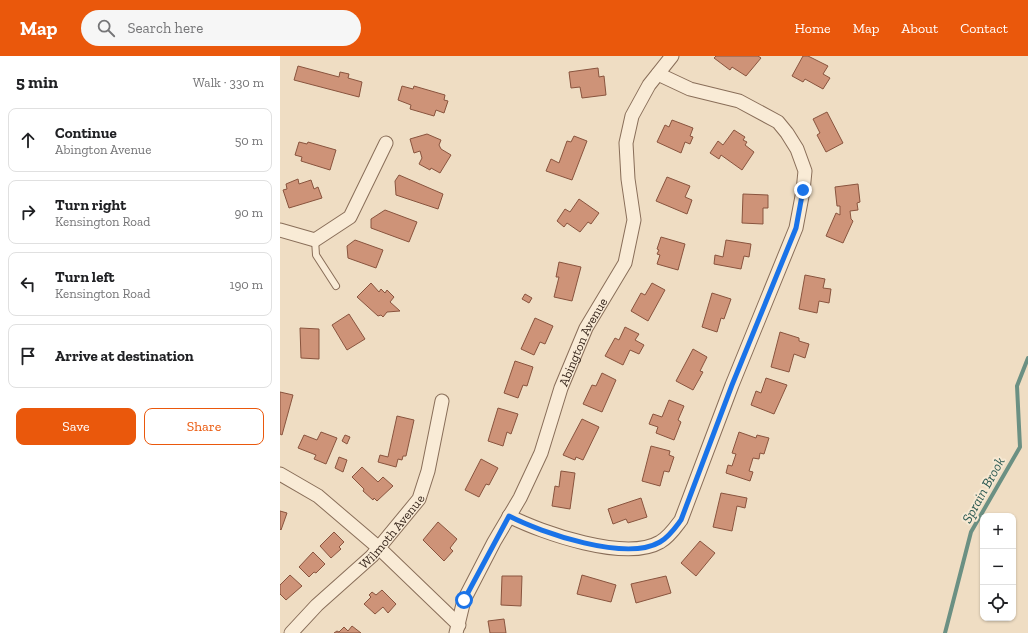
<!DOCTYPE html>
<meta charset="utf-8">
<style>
:root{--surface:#fff;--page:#f6f6f6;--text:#202124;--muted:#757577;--line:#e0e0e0;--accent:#ea580c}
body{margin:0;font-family:"Zilla Slab",serif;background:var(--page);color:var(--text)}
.controls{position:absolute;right:12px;bottom:12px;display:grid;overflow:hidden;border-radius:8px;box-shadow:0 1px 3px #0004}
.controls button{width:36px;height:36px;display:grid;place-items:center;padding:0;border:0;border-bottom:1px solid var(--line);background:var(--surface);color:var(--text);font:20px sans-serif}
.stop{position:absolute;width:12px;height:12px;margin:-9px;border:3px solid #1a73e8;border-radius:50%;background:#fff}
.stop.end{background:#1a73e8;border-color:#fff;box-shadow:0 1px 4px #0008}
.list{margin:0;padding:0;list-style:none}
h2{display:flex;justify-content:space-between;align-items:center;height:52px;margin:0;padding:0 16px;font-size:17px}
h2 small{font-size:13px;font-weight:400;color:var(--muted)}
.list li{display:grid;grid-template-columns:26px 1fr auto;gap:12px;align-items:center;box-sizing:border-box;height:64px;margin:0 8px 8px;padding:0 8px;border:1px solid var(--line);border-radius:8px}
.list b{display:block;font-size:15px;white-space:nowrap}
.list p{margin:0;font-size:13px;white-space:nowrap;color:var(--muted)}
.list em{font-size:13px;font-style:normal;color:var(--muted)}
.actions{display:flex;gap:8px;padding:12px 16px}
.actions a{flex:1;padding:9px 0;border:1px solid var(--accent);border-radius:8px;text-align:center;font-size:14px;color:var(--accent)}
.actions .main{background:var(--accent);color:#fff}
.icon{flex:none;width:22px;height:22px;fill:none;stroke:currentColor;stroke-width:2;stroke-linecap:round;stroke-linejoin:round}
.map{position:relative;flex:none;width:748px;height:577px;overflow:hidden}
header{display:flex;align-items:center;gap:24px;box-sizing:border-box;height:56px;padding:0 20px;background:var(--accent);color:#fff}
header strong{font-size:19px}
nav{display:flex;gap:22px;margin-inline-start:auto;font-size:14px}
.search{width:280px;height:36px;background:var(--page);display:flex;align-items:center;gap:10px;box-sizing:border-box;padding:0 14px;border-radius:22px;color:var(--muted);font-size:15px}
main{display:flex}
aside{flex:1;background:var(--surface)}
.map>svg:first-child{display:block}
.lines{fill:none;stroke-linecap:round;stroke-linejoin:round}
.stream{stroke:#6b9083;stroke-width:4}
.building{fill:#ce9378;stroke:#89543e}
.service-casing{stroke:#896e59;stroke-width:8}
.minor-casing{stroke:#896e59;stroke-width:15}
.service{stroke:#f9ebd6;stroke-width:6}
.minor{stroke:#f9ebd6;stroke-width:13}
.route{stroke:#1a73e8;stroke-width:5}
.labels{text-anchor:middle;stroke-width:4;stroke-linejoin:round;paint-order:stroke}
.street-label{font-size:13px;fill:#39281e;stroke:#f6e8d2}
.water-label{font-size:14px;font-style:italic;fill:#2c5952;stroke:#f6e8d2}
</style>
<header>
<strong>Map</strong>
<div class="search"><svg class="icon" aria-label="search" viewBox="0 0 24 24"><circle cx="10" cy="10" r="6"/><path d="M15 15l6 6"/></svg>Search here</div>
<nav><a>Home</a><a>Map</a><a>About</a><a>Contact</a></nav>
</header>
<main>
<aside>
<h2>5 min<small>Walk · 330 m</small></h2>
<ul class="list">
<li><svg class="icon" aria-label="ahead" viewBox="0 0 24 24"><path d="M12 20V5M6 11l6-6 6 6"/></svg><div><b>Continue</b><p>Abington Avenue</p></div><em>50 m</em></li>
<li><svg class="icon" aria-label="right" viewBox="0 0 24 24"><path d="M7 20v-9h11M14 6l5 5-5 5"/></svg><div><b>Turn right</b><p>Kensington Road</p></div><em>90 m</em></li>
<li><svg class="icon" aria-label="left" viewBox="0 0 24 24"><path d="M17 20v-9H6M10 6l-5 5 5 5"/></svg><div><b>Turn left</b><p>Kensington Road</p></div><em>190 m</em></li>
<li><svg class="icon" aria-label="arrive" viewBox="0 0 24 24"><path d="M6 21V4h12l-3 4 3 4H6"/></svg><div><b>Arrive at destination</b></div></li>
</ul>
<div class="actions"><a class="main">Save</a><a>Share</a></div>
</aside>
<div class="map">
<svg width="748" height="577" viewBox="0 0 748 577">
<rect width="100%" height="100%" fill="#efddc3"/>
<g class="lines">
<path class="stream" d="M665 577 691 476 740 391 737 330 748 302"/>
</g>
<path class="building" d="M436 0H478L481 2 466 20 452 11 450 14 434 2Z
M523 0H528L548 10 543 18 550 22 543 33 525 23 523 26 512 20Z
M18 10 59 21 60 16 69 18 68 22 82 26 79 41 14 24Z
M318 12 319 21 324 20 326 39 302 42 300 31 291 32 289 16Z
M122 30 133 33 134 30 165 39 164 44 168 45 164 57 156 54 154 60 130 53 131 49 118 44Z
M547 56 563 87 546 96 537 79 540 77 533 63Z
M392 64 413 72 410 80 413 81 410 88 405 86 401 97 377 86 385 69 389 71Z
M454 74 465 81 463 84 467 86 465 89 474 96 462 114 441 99 439 103 430 97 438 85 443 89Z
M147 78 161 84 159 89 161 93 171 99 160 117 151 112 150 114 139 108 142 102 140 95 134 97 130 83Z
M294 80 307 85 292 124 266 115 271 103 279 107 287 85 291 86Z
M19 86 27 88 28 86 56 94 50 114 21 105 22 101 15 99Z
M119 119 163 138 158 153 116 139 115 125Z
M387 121 410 130 405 141 412 144 407 158 376 145Z
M18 123 19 128 31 124 34 133 38 131 42 142 9 152 3 134 7 133 6 128Z
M578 128 580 146 577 147 578 154 570 155 571 163 573 165 563 187 546 180 556 157 560 159V150H557L555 131Z
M463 138 488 139V152H483V168L462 167Z
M299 143 319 157 311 168 308 166 300 176 287 167 284 171 277 165 285 153 290 156Z
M105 154 137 166 129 186 91 172V163Z
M381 181 405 188 398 214 377 208 380 199 377 198 379 194 377 193Z
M75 184 103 194 96 212 68 202 67 190Z
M446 184 471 188 469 201 464 200 461 213 434 208 435 199 443 201Z
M279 206 301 211 292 245 274 241 279 221H276Z
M525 219 545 223 543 232 551 233 549 247 539 245 537 257 519 253Z
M91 227 99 236 101 233 105 237 107 234 114 241 110 246 120 255 107 256 103 261 101 259 98 260 77 241Z
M372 227 385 234 368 265 351 255 361 237 365 239Z
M432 237 451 243 444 263 441 262 437 276 422 271Z
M245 238 252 242 249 247 242 243Z
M69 258 85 283 67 294 52 269Z
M255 262 273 270 265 288 260 286 254 299 241 293Z
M345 271 359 278 355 284 364 289 359 298 350 294 343 309 325 300 335 282 339 284Z
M20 272 39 273V303L21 302Z
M500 276 519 282V285L529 288 525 302 514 298 509 316 491 311Z
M413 293 427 301 420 315 423 316 413 334 396 325Z
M235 305 253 311 247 330 243 329 238 342 224 337Z
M322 317 336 324 322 356 303 348 312 329 316 330Z
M486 322 507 329 494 358 471 349 476 335 481 337Z
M0 336 13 339 2 379 0 378Z
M389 344 404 350 398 364 401 366 394 384 376 377 378 371 369 368 373 358 382 361Z
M218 352 238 358 231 378 227 376 223 390 208 385Z
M117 360 134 364 126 400H123L122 404 118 403 116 411 98 406 100 399 108 401Z
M302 363 319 371 303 404 296 401 295 404 283 399Z
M41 376 57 382 46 408 34 403 36 399 18 392 24 379 37 384Z
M459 376 476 382 477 379 489 382 484 398 480 397 479 403 473 402 469 415 473 416 470 425 446 417 448 409 452 410 456 398 452 397Z
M65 379 70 381 67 388 62 385Z
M371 390 390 395 389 399 394 401 389 416 384 415 380 430 362 425Z
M59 401 67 404 63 416 55 412Z
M201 403 218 412 209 429 206 428 199 441 185 434Z
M82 411 98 426 103 421 113 430 97 445 94 442 93 444 83 435 84 433 72 421Z
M281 415 295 417 290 453 272 450 275 430 279 431Z
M441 437 467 442 465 452 457 450 452 475 433 471Z
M361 442 367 461 348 467 346 463 333 468 328 453Z
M0 455 7 457 1 474 0 473Z
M158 466 177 483 170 492 173 495 164 505 143 484Z
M54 476 64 486 59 491 61 493 51 502 40 490Z
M420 485 435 497 416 520 401 507Z
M33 496 45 508 36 517 34 516 29 521 19 511Z
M10 519 22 530 6 544 0 538V529Z
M302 519 336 529 331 546 297 538Z
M222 520H242L241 550 221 549Z
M386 520 391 537 356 547 351 528Z
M102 534 116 548 108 557 103 551 95 558 84 548 91 541 89 539 92 536 96 539Z
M224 563 226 577H210L208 565Z
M72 570 81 577H54L57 575 59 576 64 571 68 575Z"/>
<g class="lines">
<defs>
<path id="service" d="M35 184 36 199 56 230"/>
<g id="minor">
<path d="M0 174 35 184 70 161 106 87"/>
<path d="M0 418 38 440 99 492 179 569"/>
<path d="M229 460C262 477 346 506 380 486 389 481 395 472 401 464L452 329 516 172 523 135 525 115 517 93 507 77 498 66 459 45 410 33 378 18"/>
<path id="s1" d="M11 577 37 549 92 500 139 443 148 415 162 345"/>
<path id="s2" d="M176 577 184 544 214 486 240 442 261 397 281 332 306 272 345 207 354 164 348 123 346 87 352 60 369 29 392 0"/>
</g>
</defs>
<use href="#service" class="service-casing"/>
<use href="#minor" class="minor-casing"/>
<use href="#service" class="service"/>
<use href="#minor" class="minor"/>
</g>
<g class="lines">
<path class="route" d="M184 544 229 460C262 477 346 506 380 486 389 481 395 472 401 464L452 329 516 172 523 134"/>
</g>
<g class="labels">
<g class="street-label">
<text dy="5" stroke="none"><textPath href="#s2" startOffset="319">Abington Avenue</textPath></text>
<text dy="5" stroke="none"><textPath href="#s1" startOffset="143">Wilmoth Avenue</textPath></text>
</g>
<g class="water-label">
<text transform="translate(703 434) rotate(-61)" y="5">Sprain Brook</text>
</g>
</g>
</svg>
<div class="controls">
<button>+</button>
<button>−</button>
<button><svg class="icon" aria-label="locate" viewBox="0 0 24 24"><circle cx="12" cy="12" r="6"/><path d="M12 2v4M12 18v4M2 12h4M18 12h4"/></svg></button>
</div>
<div class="stop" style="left:184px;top:544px"></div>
<div class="stop end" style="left:523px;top:134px"></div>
</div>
</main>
